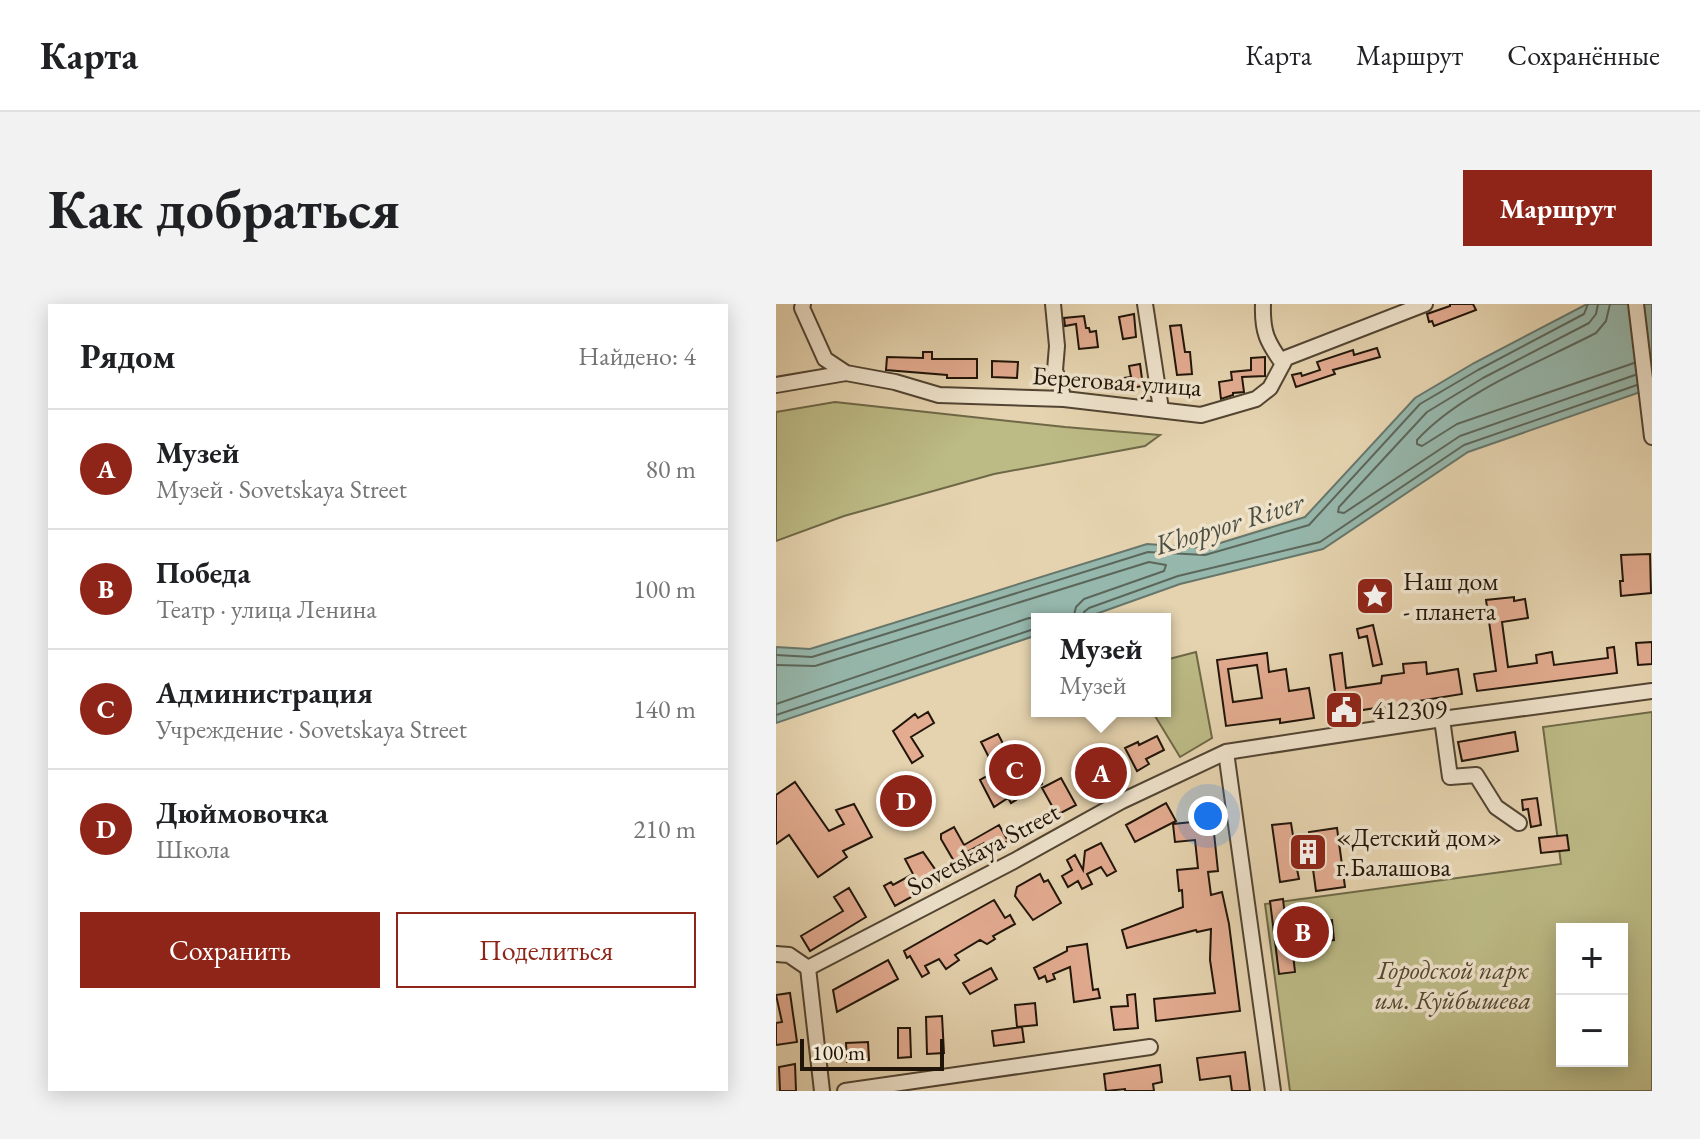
<!DOCTYPE html>
<html lang="ru">
<meta charset="utf-8">
<style>
:root{--surface:#fff;--page:#f2f2f2;--text:#202124;--muted:#757577;--line:#e0e0e0;--accent:#8f2418}
body{margin:0;font-family:"EB Garamond",serif;background:var(--page);color:var(--text)}
.controls{position:absolute;right:24px;bottom:24px;display:grid;overflow:hidden;border-radius:0px;box-shadow:0 4px 20px #0003}
.controls button{width:72px;height:72px;display:grid;place-items:center;padding:0;border:0;border-bottom:2px solid var(--line);background:var(--surface);color:var(--text);font:40px sans-serif}
.scale{position:absolute;left:24px;bottom:20px;width:144px;box-sizing:border-box;padding-left:8px;border:4px solid #211509;border-top:0;font-size:22px;line-height:28px;white-space:nowrap;color:#211509;-webkit-text-stroke:6px #eee2cb;paint-order:stroke}
.you{position:absolute;left:432px;top:512px;width:28px;height:28px;margin:-20px;border:6px solid #fff;border-radius:50%;background:#1a73e8;box-shadow:0 0 0 12px #1a73e833}
.badge{display:grid;place-items:center;width:52px;height:52px;border-radius:50%;background:var(--accent);color:#fff;font-size:26px;font-weight:700}
.pin{position:absolute;translate:-50% -50%;border:4px solid #fff;box-shadow:0 2px 8px #0006}
.popup{position:absolute;left:255px;top:309px;width:140px;height:104px;box-sizing:border-box;display:grid;place-content:center;border-radius:0px;background:var(--surface);filter:drop-shadow(0 2px 6px #0005);font-size:26px;white-space:nowrap;color:var(--muted)}
.popup b{font-size:30px;color:var(--text)}
.popup::after{content:'';position:absolute;left:50%;top:100%;margin-left:-16px;border:16px solid transparent;border-top-color:var(--surface)}
.list{margin:0;padding:0;list-style:none}
h2{display:flex;justify-content:space-between;align-items:center;height:104px;margin:0;padding:0 32px;font-size:34px}
h2 small{font-size:26px;font-weight:400;color:var(--muted)}
.list li{display:grid;grid-template-columns:52px 1fr auto;gap:24px;align-items:center;box-sizing:border-box;height:120px;padding:0 32px;border-top:2px solid var(--line)}
.list b{display:block;font-size:30px;white-space:nowrap}
.list p{margin:0;font-size:26px;white-space:nowrap;color:var(--muted)}
.list em{font-size:26px;font-style:normal;color:var(--muted)}
.actions{display:flex;gap:16px;padding:24px 32px}
.actions a{flex:1;padding:18px 0;border:2px solid var(--accent);border-radius:0px;text-align:center;font-size:28px;color:var(--accent)}
.actions .main{background:var(--accent);color:#fff}
.map{position:relative;flex:none;width:876px;height:787px;overflow:hidden;border-radius:0px}
header{display:flex;align-items:center;gap:48px;box-sizing:border-box;height:112px;padding:0 40px;background:var(--surface);border-bottom:2px solid var(--line)}
header strong{font-size:38px}
nav{display:flex;gap:44px;margin-inline-start:auto;font-size:28px}
.intro{display:flex;align-items:center;justify-content:space-between;box-sizing:border-box;height:192px;padding:0 48px}
h1{margin:0;font-size:56px}
.button{padding:20px 36px;border-radius:0px;background:var(--accent);color:#fff;font-size:28px;font-weight:700}
main{display:flex;gap:48px;padding:0 48px}
aside{flex:1;background:var(--surface);border-radius:0px;box-shadow:0 4px 20px #0003}
.map>svg:first-child{display:block}
.green{fill:#bcba85;stroke:#6e6847;stroke-width:2;fill-rule:evenodd}
.water{fill:#96b7ac;stroke:#67766b;stroke-width:2}
.lines{fill:none;stroke-linecap:round;stroke-linejoin:round}
.shore{stroke:#5c665a;stroke-width:2}
.building{fill:#e3ab90;stroke:#211509;stroke-width:2;fill-rule:evenodd}
.minor-casing{stroke:#524432;stroke-width:18}
.minor{stroke:#eee2cb;stroke-width:14}
.labels{text-anchor:middle;stroke-width:7;stroke-linejoin:round;paint-order:stroke}
.street-label{font-size:26px;fill:#211509;stroke:#eee2cb}
.poi-label{font-size:26px;fill:#211509;stroke:#eee2cb;text-anchor:start}
.park-label{font-size:26px;font-style:italic;fill:#50472e;stroke:#eee2cb}
.water-label{font-size:28px;font-style:italic;fill:#4a4e42;stroke:#eee2cb}
</style>
<header>
<strong>Карта</strong>
<nav><a>Карта</a><a>Маршрут</a><a>Сохранённые</a></nav>
</header>
<div class="intro"><h1>Как добраться</h1><a class="button">Маршрут</a></div>
<main>
<aside>
<h2>Рядом<small>Найдено: 4</small></h2>
<ul class="list">
<li><span class="badge">A</span><div><b>Музей</b><p>Музей · Sovetskaya Street</p></div><em>80 m</em></li>
<li><span class="badge">B</span><div><b>Победа</b><p>Театр · улица Ленина</p></div><em>100 m</em></li>
<li><span class="badge">C</span><div><b>Администрация</b><p>Учреждение · Sovetskaya Street</p></div><em>140 m</em></li>
<li><span class="badge">D</span><div><b>Дюймовочка</b><p>Школа</p></div><em>210 m</em></li>
</ul>
<div class="actions"><a class="main">Сохранить</a><a>Поделиться</a></div>
</aside>
<div class="map">
<svg width="876" height="787" viewBox="0 0 876 787">
<rect width="100%" height="100%" fill="#e5d3af"/>
<filter id="stains"><feTurbulence type="fractalNoise" baseFrequency=".0025" numOctaves="4"/><feColorMatrix values="0 0 0 0 .2 0 0 0 0 .09 0 0 0 0 .02 0 0 0 .5 -.17"/></filter>
<radialGradient id="worn" r=".72"><stop offset=".6" stop-color="#630" stop-opacity="0"/><stop offset="1" stop-color="#630" stop-opacity=".3"/></radialGradient>
<path class="green" d="M59 98 289 123 384 131 369 142 218 170 68 212 0 237V108Z
M420 348 436 434 404 453 376 407H389V356Z
M876 408V787H514L489 600 785 560 767 423ZM786 625H846V757H786Z"/>
<path class="water" d="M811 0H876V84L692 148 547 245 404 280 306 315H261V331L0 419V343L34 345 371 240 428 244 529 213 639 94 698 59Z"/>
<g class="lines">
<path class="shore" d="M822 0 820 10 813 19 707 74 651 108 563 203 562 208 568 209 684 132 859 71
M834 0 830 17 820 29C762 59 685 88 641 136V140L646 142 681 120 858 59
M307 315 308 308 313 304 402 272 544 238 688 141 861 81
M0 351 36 353 372 248 429 251 533 221 644 100 702 66 808 10 812 0
M0 361 39 362 373 258 390 261 388 267 308 295 300 303 297 315
M0 400 253 314 267 315
M0 411 261 324"/>
</g>
<path class="building" d="M674 0H697L700 6 658 22 656 17 653 18 651 10 674 2Z
M358 10 360 33 347 35 343 13Z
M308 12 310 24H313L314 28 320 27 322 43 303 45 300 20 289 22 288 14Z
M405 21 409 48H414L416 70 401 71 394 22Z
M601 44 604 53 557 66 559 70 520 83 516 71 525 69 526 72 544 66 541 58 577 46 578 51Z
M147 48H156V55H201V74H171V71L110 66 111 53 147 54Z
M489 53V72L466 73 468 88 457 89V91L445 95 443 78 456 76 455 68 475 66V54Z
M216 57 242 58 241 74 216 73Z
M364 60 367 82 348 85 347 74 355 73 353 62Z
M874 250 875 289 845 292 844 277H847L845 251Z
M738 293V297L749 295 752 314 726 318 732 363 761 359 760 351 776 348 778 361 832 354 831 344 838 343 841 369 701 387 698 370 720 367 710 296Z
M597 321 606 360 597 362 591 332 583 334 581 325Z
M876 338V360L862 361 860 339Z
M491 349 493 368 510 365 513 387 533 384 538 414 504 419V415L450 422 441 356ZM481 361 486 394 457 398 452 365Z
M566 349 570 384 605 379 606 372 628 369 627 360 650 358 651 370 682 365 686 390 562 410 554 351Z
M152 408 158 419 135 433 147 452 136 459 117 427 139 410 142 414Z
M739 428 742 447 686 457 682 438Z
M222 430 237 459 257 448 264 461 258 464 266 480 235 499 232 494 218 503 204 476 220 467 205 438Z
M381 432 388 446 370 455 373 460 361 467 349 444 362 438 363 441Z
M317 448 325 462 329 460 333 467 337 464 341 471 336 474 339 479 321 489 303 456Z
M144 474 151 487 145 490 151 501 121 517 109 494Z
M285 474 300 501 281 511 266 484Z
M19 478 53 527 68 520 60 506 78 500 96 533 67 547 71 553 42 573 13 531 0 540V491Z
M761 494 765 521 755 523 752 505 747 506 746 496Z
M390 499 400 517 359 538 350 521Z
M426 517 427 530 438 529 442 567 432 568 435 591 446 588 453 620 464 707 380 717 378 695 439 689 434 656 435 625 421 628 420 626 351 644 346 626 407 603 406 586 403 587 401 566 422 564 419 536 399 538 397 520Z
M515 519 518 538 534 536 533 528 561 524 569 583 540 587 536 558 520 560 523 575 504 578 496 521Z
M223 521 232 537 213 548 208 539 191 548 197 559 119 602 108 582 115 578 117 581 137 570 129 555 147 548 166 575 179 559 165 535V530L178 523 188 541Z
M791 531 793 546 765 549 763 534Z
M325 539 340 567 331 572 325 563 311 570 316 580 306 585 302 577 292 583 286 572 296 566 291 556 299 551 307 566 309 547Z
M264 570 268 578 272 576 285 599 257 616 239 592 241 583Z
M73 584 90 613 34 647 25 632 67 607 58 593Z
M507 595 510 621 556 616 558 636 516 641 519 668 503 670 494 597Z
M218 596 229 614 234 611 239 620 217 632 219 635 211 640 204 636 179 651 183 656 170 665 163 655 149 662 153 669 146 673 134 652 131 654 128 647Z
M311 640 317 686 322 685 324 694 298 698 294 663 277 670 279 675 271 678 269 672 263 675 258 664 291 647V643Z
M112 656 122 675 61 708 57 686Z
M215 664 221 675 194 690 187 679Z
M14 689 21 738 0 741V719L6 718 0 691Z
M359 690 362 724 338 726 335 703 352 702 351 691Z
M259 699 261 721 241 723 239 701Z
M166 712 168 749 151 750 150 713Z
M246 723 248 738 218 742 216 727Z
M122 724H134L135 753 122 754Z
M92 738 93 756 71 758 70 739Z
M469 748 474 787H456L454 772 424 776 421 754Z
M19 760 20 787H4L3 763Z
M384 761 386 778 377 780 378 787H349V785L330 787 328 770Z"/>
<g class="lines">
<defs>
<path id="minor" d="M27 0 26 4 49 55 70 69
M277 0 281 42 279 66 288 95
M369 0 385 105
M487 0C486 28 491 38 507 60
M860 0 876 133
M0 81 70 69 119 78 163 91 288 95 425 111 480 95 494 84 510 54 649 0
M666 415 674 473 700 471 720 503 743 519
M450 448 497 787
M0 650 13 651 32 664
M32 664 238 557 346 497 450 448 666 415 876 387
M32 664 46 787
M69 787 374 743"/>
</defs>
<use href="#minor" class="minor-casing"/>
<use href="#minor" class="minor"/>
</g>
<defs>
<symbol id="sight-square" viewBox="-11 -11 22 22"><rect x="-9" y="-9" width="18" height="18" rx="4" fill="#8f2418" stroke="#eee2cb"/><path d="M0-6L1.8-2.2L6-1.7L2.9 1.2L3.7 5.4L0 3.3L-3.7 5.4L-2.9 1.2L-6-1.7L-1.8-2.2Z" fill="#fff"/></symbol>
<symbol id="civic-square" viewBox="-11 -11 22 22"><rect x="-9" y="-9" width="18" height="18" rx="4" fill="#8f2418" stroke="#eee2cb"/><path d="M-.6-6.5H3V-4.5H.6V-3L4-1V1h2V6H-6V1h2V-1L-.6-3ZM-1.2 2.5V6h2.4V2.5Z" fill="#fff"/></symbol>
<symbol id="building-square" viewBox="-11 -11 22 22"><rect x="-9" y="-9" width="18" height="18" rx="4" fill="#8f2418" stroke="#eee2cb"/><path d="M-4-6H4V6H1V3H-1V6H-4ZM-2.5-4.3h1.7v1.8h-1.7ZM.8-4.3h1.7v1.8H.8ZM-2.5-1h1.7V.8h-1.7ZM.8-1h1.7V.8H.8Z" fill="#fff"/></symbol>
</defs>
<g fill-rule="evenodd">
<use href="#sight-square" x="577" y="270" width="44" height="44"/>
<use href="#civic-square" x="546" y="384" width="44" height="44"/>
<use href="#building-square" x="510" y="526" width="44" height="44"/>
</g>
<g class="labels">
<g class="street-label">
<text transform="translate(341 77) rotate(4)" y="9">Береговая улица</text>
<text transform="translate(207 545) rotate(-28)" y="9">Sovetskaya Street</text>
</g>
<g class="poi-label">
<text x="627" y="286">Наш дом<tspan x="627" dy="30">- планета</tspan></text>
<text x="596" y="415">412309</text>
<text x="560" y="542">«Детский дом»<tspan x="560" dy="30">г.Балашова</tspan></text>
</g>
<g class="park-label">
<text x="677" y="675">Городской парк<tspan x="677" dy="30">им. Куйбышева</tspan></text>
</g>
<g class="water-label">
<text transform="translate(453 219) rotate(-17)" y="10">Khopyor River</text>
</g>
</g>
<rect width="100%" height="100%" filter="url(#stains)"/>
<rect width="100%" height="100%" fill="url(#worn)"/>
</svg>
<div class="controls">
<button>+</button>
<button>−</button>
</div>
<div class="scale">100 m</div>
<div class="you"></div>
<div class="pin badge" style="left:325px;top:469px">A</div>
<div class="popup"><b>Музей</b>Музей</div>
<div class="pin badge" style="left:527px;top:628px">B</div>
<div class="pin badge" style="left:239px;top:466px">C</div>
<div class="pin badge" style="left:130px;top:497px">D</div>
</div>
</main>
